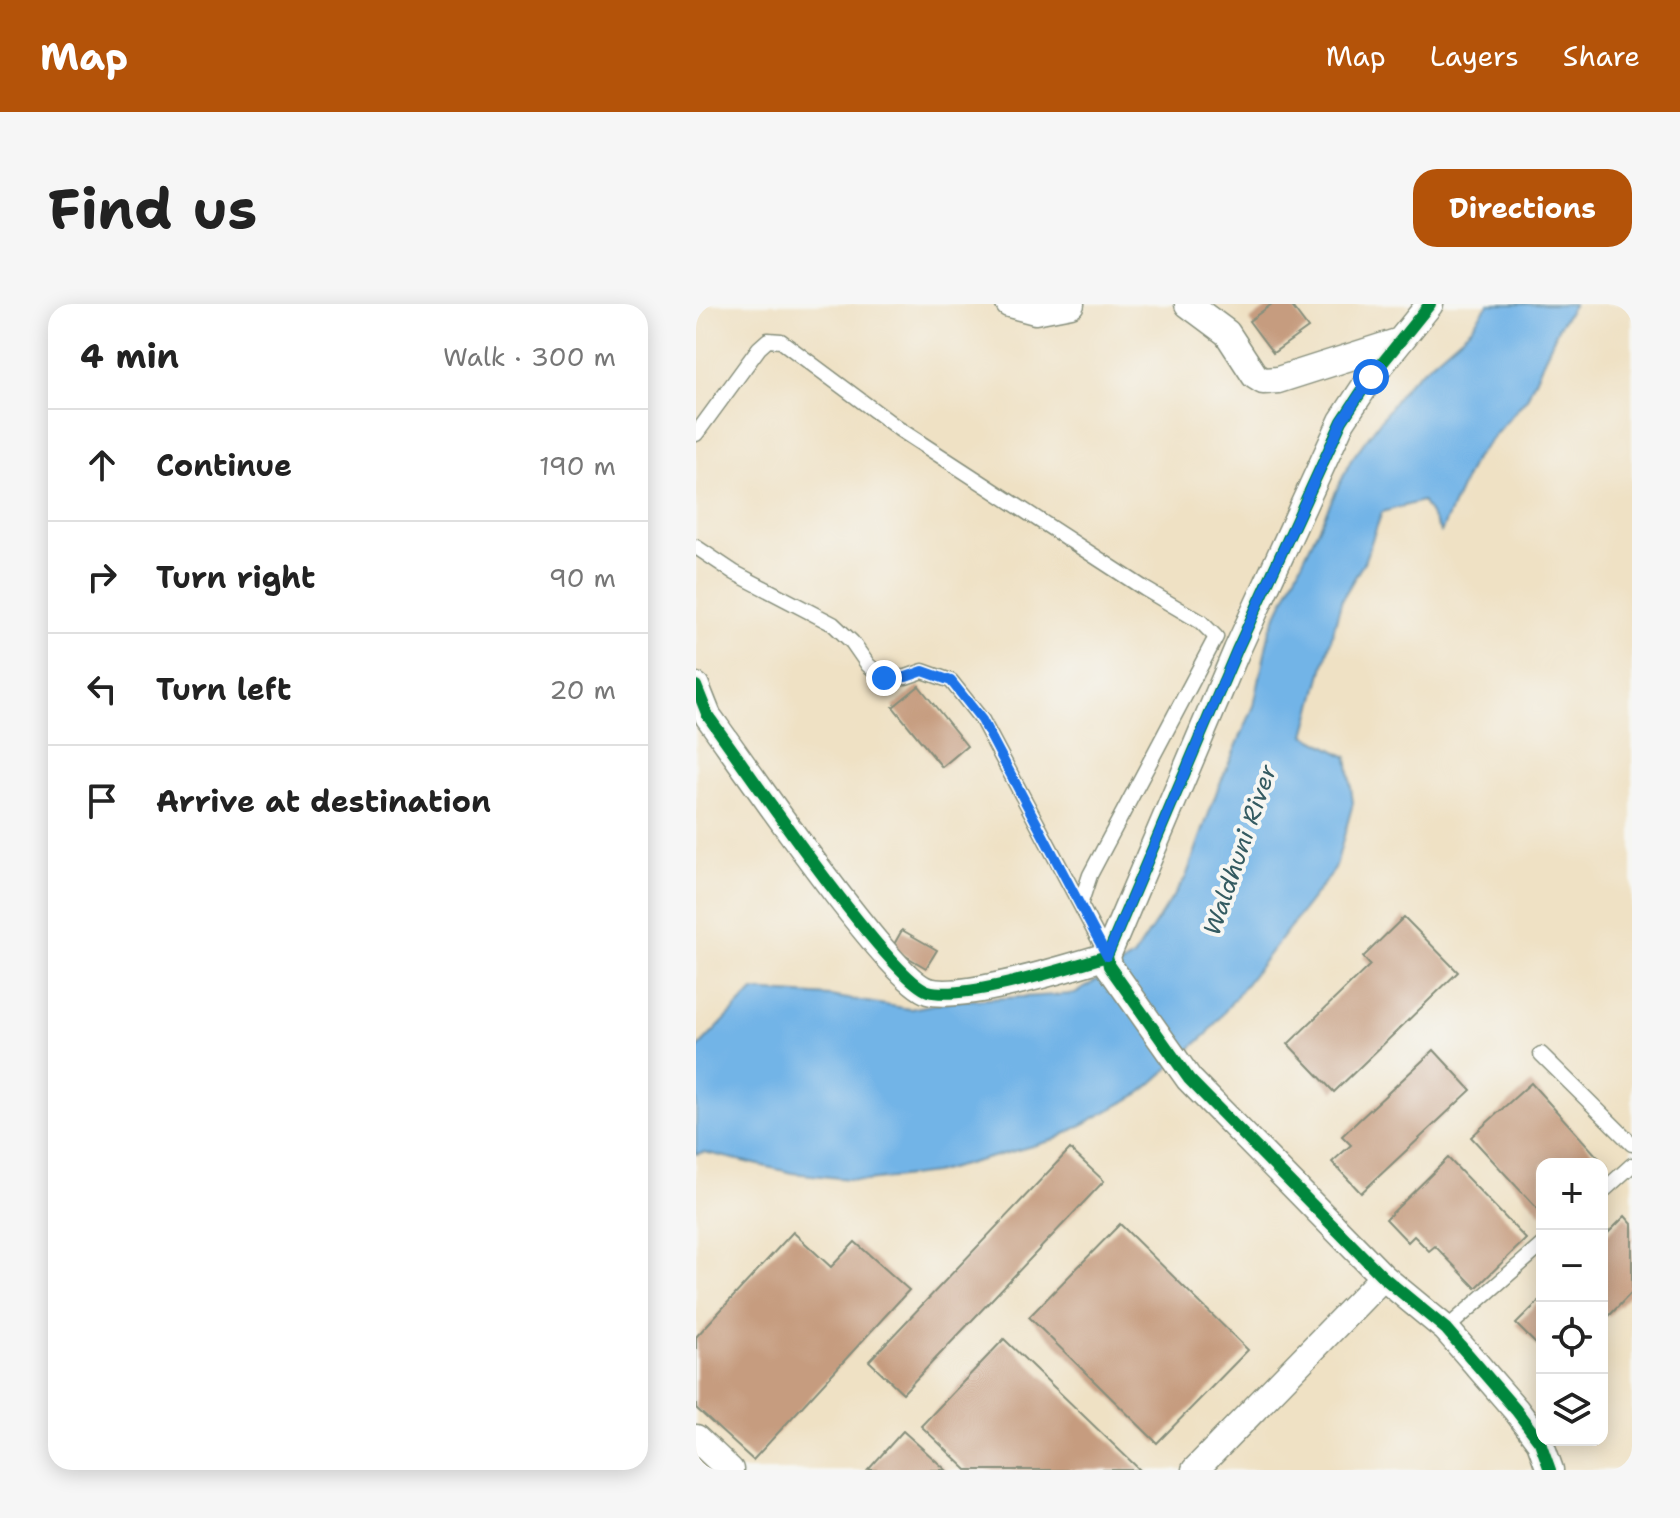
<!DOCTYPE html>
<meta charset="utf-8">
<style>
:root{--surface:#fff;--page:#f6f6f6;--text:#222;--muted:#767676;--line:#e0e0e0;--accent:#b45309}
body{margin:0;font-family:"Shantell Sans",sans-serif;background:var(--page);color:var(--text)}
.controls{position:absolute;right:24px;bottom:24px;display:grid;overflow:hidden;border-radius:16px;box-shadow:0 4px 20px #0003}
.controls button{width:72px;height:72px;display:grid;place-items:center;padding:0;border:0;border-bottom:2px solid var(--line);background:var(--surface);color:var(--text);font:40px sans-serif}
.stop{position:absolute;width:24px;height:24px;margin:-18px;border:6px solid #1a73e8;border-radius:50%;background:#fff}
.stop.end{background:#1a73e8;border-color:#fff;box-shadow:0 2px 8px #0008}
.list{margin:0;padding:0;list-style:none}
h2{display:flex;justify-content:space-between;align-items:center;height:104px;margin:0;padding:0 32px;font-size:34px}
h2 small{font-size:26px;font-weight:400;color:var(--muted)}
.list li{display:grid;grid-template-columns:52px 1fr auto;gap:24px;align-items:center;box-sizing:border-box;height:112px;padding:0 32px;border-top:2px solid var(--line)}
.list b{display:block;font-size:30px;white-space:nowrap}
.list em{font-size:26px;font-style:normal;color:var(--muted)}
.icon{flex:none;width:44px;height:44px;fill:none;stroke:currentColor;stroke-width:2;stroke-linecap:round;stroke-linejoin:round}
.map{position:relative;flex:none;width:936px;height:1166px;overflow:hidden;border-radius:24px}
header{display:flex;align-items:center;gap:48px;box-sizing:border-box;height:112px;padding:0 40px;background:var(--accent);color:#fff}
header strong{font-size:38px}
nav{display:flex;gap:44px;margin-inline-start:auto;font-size:28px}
.intro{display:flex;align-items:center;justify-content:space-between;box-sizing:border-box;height:192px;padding:0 48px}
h1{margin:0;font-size:56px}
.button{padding:20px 36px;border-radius:24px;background:var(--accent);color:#fff;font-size:28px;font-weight:700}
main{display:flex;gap:48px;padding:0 48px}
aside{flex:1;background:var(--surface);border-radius:24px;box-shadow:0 4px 20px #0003}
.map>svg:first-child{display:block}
.water{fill:#72b4e7;stroke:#48788e;stroke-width:2}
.building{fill:#c69c7f}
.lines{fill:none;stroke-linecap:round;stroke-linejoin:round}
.lane-casing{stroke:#878f7c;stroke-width:17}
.street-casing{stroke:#878f7c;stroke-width:29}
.lane{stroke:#fff;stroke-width:14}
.street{stroke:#fff;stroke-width:26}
.cycleway-casing{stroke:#f6f6f2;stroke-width:17}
.cycleway{stroke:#00873e;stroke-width:12}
.route{stroke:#1a73e8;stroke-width:10}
.labels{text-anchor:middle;stroke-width:8;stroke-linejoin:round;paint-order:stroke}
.water-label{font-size:24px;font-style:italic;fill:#345b61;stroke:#f6f6f2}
</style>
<header>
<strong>Map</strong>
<nav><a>Map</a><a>Layers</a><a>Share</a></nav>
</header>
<div class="intro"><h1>Find us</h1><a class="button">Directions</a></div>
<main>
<aside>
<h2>4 min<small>Walk · 300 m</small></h2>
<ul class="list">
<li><svg class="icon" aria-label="ahead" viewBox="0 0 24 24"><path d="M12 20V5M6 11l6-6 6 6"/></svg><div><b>Continue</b></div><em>190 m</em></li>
<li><svg class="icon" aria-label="right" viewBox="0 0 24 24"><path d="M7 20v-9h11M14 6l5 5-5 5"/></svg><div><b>Turn right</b></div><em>90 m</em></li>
<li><svg class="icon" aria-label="left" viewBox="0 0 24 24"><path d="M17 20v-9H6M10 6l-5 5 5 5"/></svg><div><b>Turn left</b></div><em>20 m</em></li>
<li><svg class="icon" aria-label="arrive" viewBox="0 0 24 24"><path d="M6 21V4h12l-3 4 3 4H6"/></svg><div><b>Arrive at destination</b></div></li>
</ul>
</aside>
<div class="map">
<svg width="936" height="1166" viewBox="0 0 936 1166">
<rect width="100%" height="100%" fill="#f6f6f2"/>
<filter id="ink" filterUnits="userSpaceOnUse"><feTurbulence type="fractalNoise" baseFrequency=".0125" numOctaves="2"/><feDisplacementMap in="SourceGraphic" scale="16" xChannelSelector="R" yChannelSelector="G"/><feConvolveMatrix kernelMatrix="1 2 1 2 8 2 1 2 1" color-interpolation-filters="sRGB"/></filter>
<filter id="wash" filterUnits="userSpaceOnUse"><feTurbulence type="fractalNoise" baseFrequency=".006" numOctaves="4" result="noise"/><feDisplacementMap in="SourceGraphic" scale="32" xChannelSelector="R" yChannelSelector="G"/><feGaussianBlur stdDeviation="1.8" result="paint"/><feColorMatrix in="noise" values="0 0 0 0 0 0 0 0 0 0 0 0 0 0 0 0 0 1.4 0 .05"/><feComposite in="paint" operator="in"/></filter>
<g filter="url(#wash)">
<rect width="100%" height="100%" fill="#efe1c4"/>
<path class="water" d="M792 0H878L862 24 831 94 778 155 745 228 726 197 686 208 668 258 646 295 609 431 651 453 657 499 639 565 511 730 445 789 358 836 238 869 171 877 97 869 8 848 0 850V746L57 687 134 692 214 705 256 697 379 690 437 653 490 573 522 484 558 402 574 325 655 156 713 78 775 24Z"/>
<g id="blocks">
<path class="building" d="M576 0H594L612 24 577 49 553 17Z
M223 382 271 442 246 463 197 403Z
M708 613 762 668 638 788 592 740 674 661 667 653Z
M206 626 241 646 230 664 196 644Z
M738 746 775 786 665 889 636 858 655 841 646 832Z
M835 779 910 862 906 865V860H846V910L775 833Z
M374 845 408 877 207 1089 173 1057Z
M752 854 830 935 780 984 739 942 733 947 718 932 712 938 690 915Z
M929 912 936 920V988L913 1012 906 1005V935Z
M424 920 552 1046 461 1139 333 1013Z
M97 928 135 963 159 938 213 986 57 1156 0 1104V1033Z
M846 994V1046L820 1020Z
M308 1035 444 1166H271L225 1122Z
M207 1127 250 1166H172Z"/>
</g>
</g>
<g filter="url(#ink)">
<use href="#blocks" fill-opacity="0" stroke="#878f7c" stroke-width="2"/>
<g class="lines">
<defs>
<path id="lane" d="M0 130 63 44 72 36 85 37 203 125 449 285 505 318 520 333 394 571 385 598
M0 243 39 269 137 320 156 338 172 361 188 374 210 373 227 367 255 377 286 416 411 651
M845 750 936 840
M906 888 936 861
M750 1025 846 941"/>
<path id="street" d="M313 0 339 7 375 0
M492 0 531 29 559 72 567 77 582 76 704 37
M734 0 675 73 646 117 541 346 411 652 413 662 493 775 687 973 750 1025 820 1106 844 1138 854 1166
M0 382 12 412C44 456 194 676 232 687 267 697 374 663 411 652
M0 1134 34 1166
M499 1166 687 973"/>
</defs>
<use href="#lane" class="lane-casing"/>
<use href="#street" class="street-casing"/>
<use href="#lane" class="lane"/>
<use href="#street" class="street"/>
<defs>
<path id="cycleway" d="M734 0 675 73 646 117 541 346 411 652 413 662 493 775 687 973 750 1025 820 1106 844 1138 854 1166
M0 382 12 412C44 456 194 676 232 687 267 697 374 663 411 652"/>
</defs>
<use href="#cycleway" class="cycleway-casing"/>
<use href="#cycleway" class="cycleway"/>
</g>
</g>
<g class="lines" filter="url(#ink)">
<path class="route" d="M188 374 210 373 227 367 255 377 286 416 411 652 541 346 646 117 675 73"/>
</g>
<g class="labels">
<g class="water-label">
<text transform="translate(544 546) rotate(-71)" y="8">Waldhuni River</text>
</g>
</g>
</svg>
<div class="controls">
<button>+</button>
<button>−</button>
<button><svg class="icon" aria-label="locate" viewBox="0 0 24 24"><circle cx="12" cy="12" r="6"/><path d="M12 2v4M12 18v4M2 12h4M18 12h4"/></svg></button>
<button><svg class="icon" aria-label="layers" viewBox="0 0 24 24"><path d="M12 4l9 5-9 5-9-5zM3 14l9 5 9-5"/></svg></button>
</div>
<div class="stop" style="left:675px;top:73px"></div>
<div class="stop end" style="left:188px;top:374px"></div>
</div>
</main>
